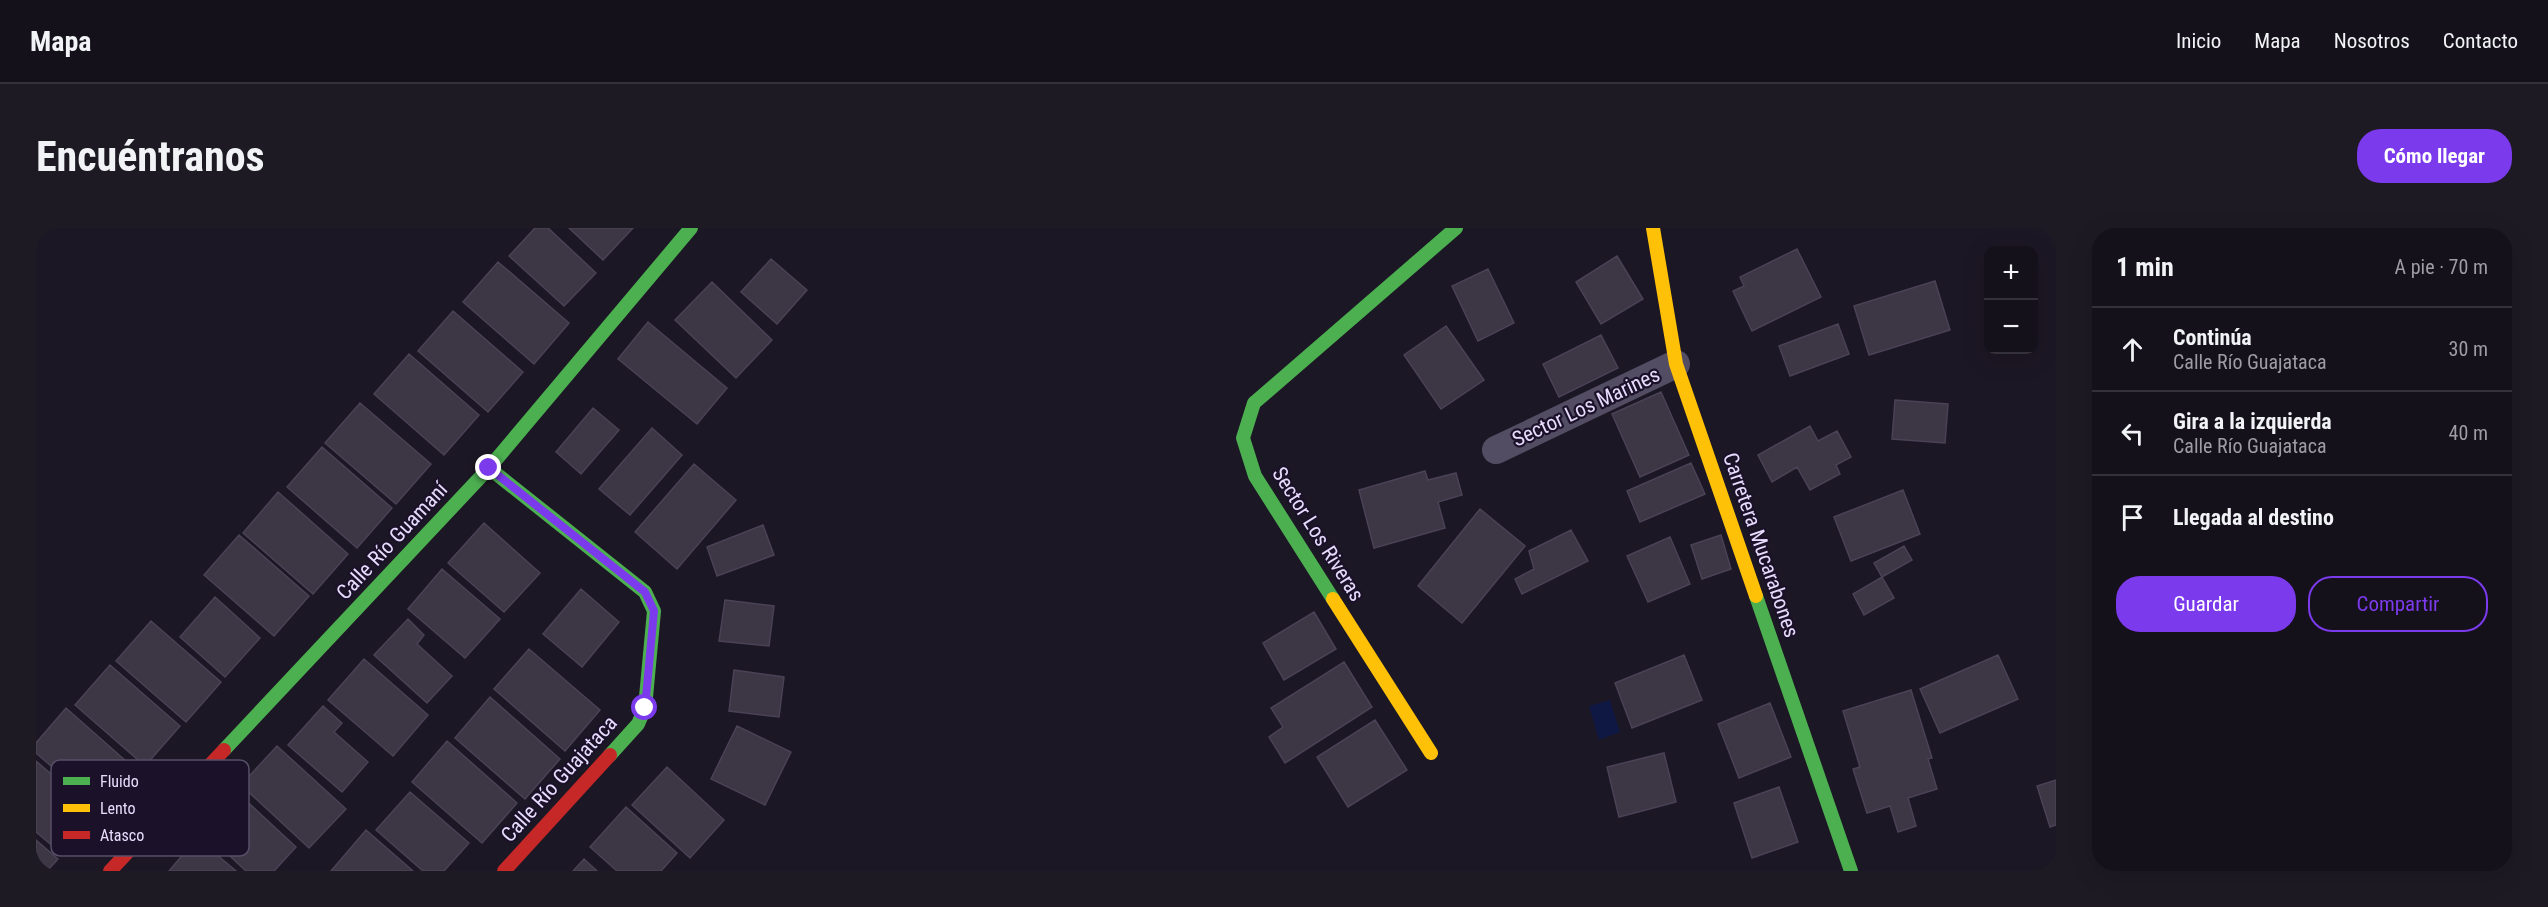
<!DOCTYPE html>
<html lang="es">
<meta charset="utf-8">
<style>
:root{--surface:#15111b;--page:#1e1a24;--text:#f1f3f6;--muted:#9d9da3;--line:#34313a;--accent:#7c3aed}
body{margin:0;font-family:"Roboto Condensed",sans-serif;background:var(--page);color:var(--text)}
.controls{position:absolute;right:18px;top:18px;display:grid;overflow:hidden;border-radius:12px;box-shadow:0 6px 24px #0002}
.controls button{width:54px;height:54px;display:grid;place-items:center;padding:0;border:0;border-bottom:2px solid var(--line);background:var(--surface);color:var(--text);font:30px sans-serif}
.stop{position:absolute;width:18px;height:18px;margin:-14px;border:4px solid #7c3aed;border-radius:50%;background:#fff}
.stop.end{background:#7c3aed;border-color:#fff;box-shadow:0 2px 6px #0008}
.list{margin:0;padding:0;list-style:none}
h2{display:flex;justify-content:space-between;align-items:center;height:78px;margin:0;padding:0 24px;font-size:26px}
h2 small{font-size:20px;font-weight:400;color:var(--muted)}
.list li{display:grid;grid-template-columns:39px 1fr auto;gap:18px;align-items:center;box-sizing:border-box;height:84px;padding:0 24px;border-top:2px solid var(--line)}
.list b{display:block;font-size:22px;white-space:nowrap}
.list p{margin:0;font-size:20px;white-space:nowrap;color:var(--muted)}
.list em{font-size:20px;font-style:normal;color:var(--muted)}
.actions{display:flex;gap:12px;padding:18px 24px}
.actions a{flex:1;padding:14px 0;border:2px solid var(--accent);border-radius:24px;text-align:center;font-size:21px;color:var(--accent)}
.actions .main{background:var(--accent);color:#fff}
.icon{flex:none;width:33px;height:33px;fill:none;stroke:currentColor;stroke-width:2;stroke-linecap:round;stroke-linejoin:round}
.map{position:relative;flex:none;width:2020px;height:643px;overflow:hidden;border-radius:24px}
header{display:flex;align-items:center;gap:36px;box-sizing:border-box;height:84px;padding:0 30px;background:var(--surface);border-bottom:2px solid var(--line)}
header strong{font-size:28px}
nav{display:flex;gap:33px;margin-inline-start:auto;font-size:21px}
.intro{display:flex;align-items:center;justify-content:space-between;box-sizing:border-box;height:144px;padding:0 36px}
h1{margin:0;font-size:42px}
.button{padding:15px 27px;border-radius:24px;background:var(--accent);color:#fff;font-size:21px;font-weight:700}
main{display:flex;gap:36px;padding:0 36px}
aside{flex:1;background:var(--surface);border-radius:24px;box-shadow:0 6px 24px #0002}
.map>svg:first-child{display:block}
.water{fill:#0f1743}
.building{fill:#3c3645;stroke:#4a4256;stroke-width:1.5}
.lines{fill:none;stroke-linecap:round;stroke-linejoin:round}
.street{stroke:#534d64;stroke-width:28}
.fast{stroke:#4caf50;stroke-width:14}
.slow{stroke:#ffc107;stroke-width:14}
.jam{stroke:#c62828;stroke-width:14}
.route{stroke:#7c3aed;stroke-width:8}
.labels{text-anchor:middle;stroke-width:4.5;stroke-linejoin:round;paint-order:stroke}
.street-label{font-size:21px;fill:#e7dcfd;stroke:#1b1229}
.key{fill:#1b1229;stroke:#584f69;stroke-width:1.5}
.key-label{font-size:16px;fill:#e7dcfd}
</style>
<header>
<strong>Mapa</strong>
<nav><a>Inicio</a><a>Mapa</a><a>Nosotros</a><a>Contacto</a></nav>
</header>
<div class="intro"><h1>Encuéntranos</h1><a class="button">Cómo llegar</a></div>
<main>
<div class="map">
<svg width="2020" height="643" viewBox="0 0 2020 643">
<rect width="100%" height="100%" fill="#1c1724"/>
<path class="water" d="M1574 472 1584 504 1563 512 1553 478Z"/>
<path class="building" d="M499 0H512L560 45 528 78 473 28Z
M533 0H597L567 32Z
M1761 21 1785 69 1716 103 1697 63 1708 58 1704 49Z
M1581 28 1607 71 1565 96 1540 54Z
M735 31 771 62 741 96 705 64Z
M462 34 533 95 498 136 427 74Z
M1452 41 1478 95 1442 113 1416 58Z
M1899 53 1914 102 1833 127 1818 78Z
M676 54 736 112 700 150 639 92Z
M417 83 487 144 452 184 382 123Z
M612 94 691 160 661 196 582 131Z
M1802 96 1813 126 1754 148 1743 118Z
M1410 98 1448 152 1405 181 1368 127Z
M1565 107 1582 140 1523 169 1507 136Z
M373 126 443 187 408 227 338 166Z
M1625 164 1653 227 1604 249 1576 186Z
M1859 172 1912 176 1909 215 1856 211Z
M324 175 395 236 360 276 289 215Z
M557 180 583 202 545 246 520 224Z
M1774 198 1782 213 1801 203 1815 229 1800 237 1804 246 1774 262 1761 239 1736 254 1722 227Z
M616 200 646 227 594 287 563 261Z
M286 219 356 280 321 320 251 259Z
M1655 235 1669 266 1604 294 1591 263Z
M658 236 700 272 641 341 599 304Z
M1389 243 1392 252 1420 245 1426 267 1402 274 1409 300 1338 320 1323 262Z
M1867 262 1884 306 1815 333 1798 289Z
M242 264 312 326 277 366 207 305Z
M1444 281 1489 318 1426 395 1382 358Z
M448 295 504 345 468 384 412 335Z
M727 297 738 327 681 348 671 319Z
M1535 302 1552 333 1486 366 1479 351 1498 341 1493 323Z
M203 307 273 368 238 408 168 347Z
M1685 307 1695 341 1666 351 1655 317Z
M1634 309 1654 356 1612 374 1591 328Z
M1868 318 1876 332 1846 349 1838 335Z
M406 341 464 391 429 430 372 381Z
M1846 349 1858 370 1828 387 1817 366Z
M545 361 583 394 546 439 507 406Z
M179 369 224 410 189 449 144 409Z
M689 372 738 378 733 418 683 413Z
M1278 384 1300 421 1248 452 1227 415Z
M372 391 388 407 381 416 416 448 391 475 338 427Z
M115 393 185 454 150 494 80 433Z
M493 421 564 482 529 523 458 461Z
M1648 427 1666 472 1596 500 1579 455Z
M1962 427 1982 471 1904 505 1884 461Z
M328 431 392 487 357 528 292 472Z
M1308 434 1336 479 1249 535 1233 509 1247 499 1235 480Z
M74 437 144 498 109 538 39 477Z
M698 442 748 449 743 489 693 483Z
M1875 462 1896 530 1892 531 1901 561 1872 570 1880 598 1862 604 1854 578 1831 585 1817 541 1824 539 1807 483Z
M454 469 524 531 489 571 419 510Z
M1734 475 1755 529 1703 550 1682 496Z
M287 478 306 495 298 504 332 534 306 564 252 517Z
M30 480 100 542 66 582 0 525V515Z
M1339 492 1371 542 1312 579 1281 529Z
M701 498 755 524 729 577 675 551Z
M411 513 481 575 446 615 376 554Z
M241 518 310 581 273 620 205 557Z
M1628 525 1640 574 1583 589 1571 539Z
M0 533 60 585 25 625 0 604Z
M631 539 688 592 654 630 596 577Z
M2020 552V597L2014 599 2001 558Z
M1743 559 1762 614 1716 630 1698 575Z
M374 564 433 615 408 643H387L340 602Z
M204 567 260 619 238 643H210L169 605Z
M590 579 641 625 625 643H581L554 619Z
M330 602 377 643H295Z
M161 610 200 643H133Z
M0 612 22 631 11 643H0Z
M548 631 561 643H537Z"/>
<g class="lines">
<path class="street" d="M1460 222 1640 136"/>
<path class="fast" d="M453 240 609 364 618 383 609 480 602 496 574 527
M1720 368 1815 643
M1297 371 1219 248 1207 210 1218 175 1420 0
M188 522 453 240 655 0"/>
<path class="slow" d="M1617 0 1640 136 1720 368
M1297 371 1395 525"/>
<path class="jam" d="M74 643 188 522
M468 643 574 527"/>
</g>
<g class="lines">
<path class="route" d="M453 240 609 364 618 383 609 480"/>
</g>
<g class="labels">
<g class="street-label">
<text transform="translate(1550 179) rotate(-25)" y="7">Sector Los Marines</text>
<text transform="translate(1282 306) rotate(58)" y="7">Sector Los Riveras</text>
<text transform="translate(356 313) rotate(-47)" y="7">Calle Río Guamaní</text>
<text transform="translate(1725 317) rotate(71)" y="7">Carretera Mucarabones</text>
<text transform="translate(523 551) rotate(-48)" y="7">Calle Río Guajataca</text>
</g>
</g>
<rect x="15" y="532" width="198" height="96" rx="9" class="key"/>
<rect x="27" y="549" width="27" height="8" fill="#4caf50"/>
<rect x="27" y="576" width="27" height="8" fill="#ffc107"/>
<rect x="27" y="603" width="27" height="8" fill="#c62828"/>
<g class="key-label">
<text x="64" y="559">Fluido</text>
<text x="64" y="586">Lento</text>
<text x="64" y="613">Atasco</text>
</g>
</svg>
<div class="controls">
<button>+</button>
<button>−</button>
</div>
<div class="stop" style="left:609px;top:480px"></div>
<div class="stop end" style="left:453px;top:240px"></div>
</div>
<aside>
<h2>1 min<small>A pie · 70 m</small></h2>
<ul class="list">
<li><svg class="icon" aria-label="ahead" viewBox="0 0 24 24"><path d="M12 20V5M6 11l6-6 6 6"/></svg><div><b>Continúa</b><p>Calle Río Guajataca</p></div><em>30 m</em></li>
<li><svg class="icon" aria-label="left" viewBox="0 0 24 24"><path d="M17 20v-9H6M10 6l-5 5 5 5"/></svg><div><b>Gira a la izquierda</b><p>Calle Río Guajataca</p></div><em>40 m</em></li>
<li><svg class="icon" aria-label="arrive" viewBox="0 0 24 24"><path d="M6 21V4h12l-3 4 3 4H6"/></svg><div><b>Llegada al destino</b></div></li>
</ul>
<div class="actions"><a class="main">Guardar</a><a>Compartir</a></div>
</aside>
</main>
